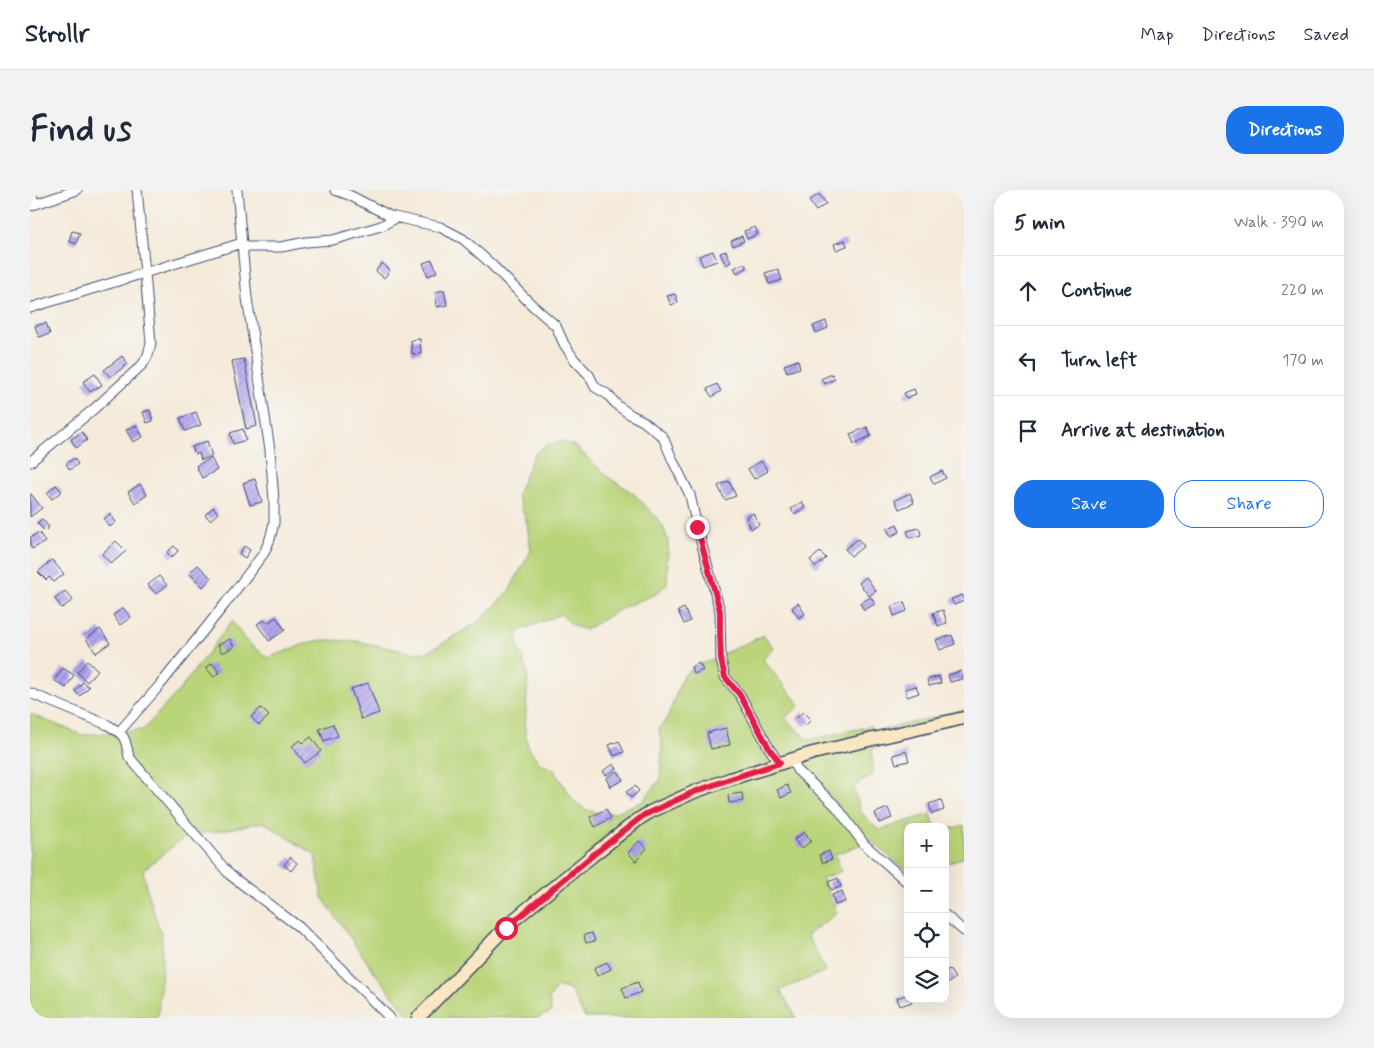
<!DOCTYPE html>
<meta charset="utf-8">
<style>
:root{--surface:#fff;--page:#f2f2f3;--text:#1f2937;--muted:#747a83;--line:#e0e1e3;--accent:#1a73e8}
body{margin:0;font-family:Mynerve,sans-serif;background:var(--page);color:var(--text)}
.controls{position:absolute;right:15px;bottom:15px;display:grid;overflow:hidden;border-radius:10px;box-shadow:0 5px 20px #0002}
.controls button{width:45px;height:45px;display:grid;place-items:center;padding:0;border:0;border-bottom:1px solid var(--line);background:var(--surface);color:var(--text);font:25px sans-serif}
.stop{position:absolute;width:15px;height:15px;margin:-11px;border:4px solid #e11d48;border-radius:50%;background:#fff}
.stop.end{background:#e11d48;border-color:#fff;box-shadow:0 1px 5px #0008}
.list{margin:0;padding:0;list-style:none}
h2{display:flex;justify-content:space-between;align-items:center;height:65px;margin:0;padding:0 20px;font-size:21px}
h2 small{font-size:16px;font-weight:400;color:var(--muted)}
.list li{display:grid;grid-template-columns:32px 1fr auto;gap:15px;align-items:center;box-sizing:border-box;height:70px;padding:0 20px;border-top:1px solid var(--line)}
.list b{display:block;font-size:19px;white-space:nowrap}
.list em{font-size:16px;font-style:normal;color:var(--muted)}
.actions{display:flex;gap:10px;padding:15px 20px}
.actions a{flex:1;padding:11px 0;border:1px solid var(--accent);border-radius:20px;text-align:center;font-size:18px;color:var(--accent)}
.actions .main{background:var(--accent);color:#fff}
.icon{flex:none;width:28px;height:28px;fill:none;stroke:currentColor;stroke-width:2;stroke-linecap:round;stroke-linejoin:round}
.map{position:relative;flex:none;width:934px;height:828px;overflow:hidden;border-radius:20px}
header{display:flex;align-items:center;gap:30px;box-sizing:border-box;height:70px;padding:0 25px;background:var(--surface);border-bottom:1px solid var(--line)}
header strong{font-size:24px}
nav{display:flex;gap:28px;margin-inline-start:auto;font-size:18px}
.intro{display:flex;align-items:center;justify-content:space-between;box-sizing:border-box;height:120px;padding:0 30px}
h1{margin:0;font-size:35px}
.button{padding:12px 22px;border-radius:20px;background:var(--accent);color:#fff;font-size:18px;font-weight:700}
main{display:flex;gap:30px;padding:0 30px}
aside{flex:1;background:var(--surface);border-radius:20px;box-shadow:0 5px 20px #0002}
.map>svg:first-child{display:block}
.grass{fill:#bad479;stroke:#6a826c}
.building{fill:url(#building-hatch)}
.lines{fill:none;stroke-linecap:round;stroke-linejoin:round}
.street-casing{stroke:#3c4b70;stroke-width:11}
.secondary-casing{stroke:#3c4b70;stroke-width:15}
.street{stroke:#fff;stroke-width:9}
.secondary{stroke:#f9e7c3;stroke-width:12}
.route{stroke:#e11d48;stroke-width:6}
</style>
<header>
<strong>Strollr</strong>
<nav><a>Map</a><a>Directions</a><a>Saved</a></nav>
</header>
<div class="intro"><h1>Find us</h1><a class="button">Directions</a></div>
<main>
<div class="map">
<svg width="934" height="828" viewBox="0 0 934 828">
<defs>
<pattern id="building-hatch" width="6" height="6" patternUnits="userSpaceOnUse" patternTransform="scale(1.25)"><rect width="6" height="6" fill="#b1a2ee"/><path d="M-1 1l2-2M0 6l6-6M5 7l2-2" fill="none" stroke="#8f84c4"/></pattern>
</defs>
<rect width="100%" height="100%" fill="#f6f6f2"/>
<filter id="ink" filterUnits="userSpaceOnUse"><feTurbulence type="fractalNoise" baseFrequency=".02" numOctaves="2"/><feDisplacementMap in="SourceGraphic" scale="10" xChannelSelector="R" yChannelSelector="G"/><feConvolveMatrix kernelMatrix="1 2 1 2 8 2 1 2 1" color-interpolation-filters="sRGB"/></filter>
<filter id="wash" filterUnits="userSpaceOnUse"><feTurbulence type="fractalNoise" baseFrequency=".0096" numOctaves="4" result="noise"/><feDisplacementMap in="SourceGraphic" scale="20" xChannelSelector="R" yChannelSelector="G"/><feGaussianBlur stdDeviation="1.12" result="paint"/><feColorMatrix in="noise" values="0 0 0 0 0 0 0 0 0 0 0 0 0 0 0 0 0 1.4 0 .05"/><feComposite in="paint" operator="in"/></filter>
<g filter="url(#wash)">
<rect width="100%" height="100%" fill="#f5ead9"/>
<path class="grass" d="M531 251 545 256 578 287 603 303 625 326 633 337 638 350 637 394 626 404 594 417 555 440 542 435 531 424 487 442 488 457 498 483 495 542 498 556 509 573 523 579 543 610 554 619 567 623H583L612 612 630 590 632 554 629 539 638 526 653 486 665 477 734 445 744 459 733 470 770 515 755 528 778 550 841 536 842 542 934 520V529L842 559 843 585 823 597 831 622 849 640 901 624 905 637H878V682L841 651 805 664 812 681 792 688 807 723 777 745 796 781 750 800 766 827 762 828H555L540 800 527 796 519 809 521 822 508 828H381L344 782 292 707 285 665 233 632 194 640 157 645 113 680 117 701 132 747V778L128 825 125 828H0V524L52 545 113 540 152 497 202 431 216 451 238 468 280 452 295 450 326 451 383 463 397 462 410 455 449 431 471 410 480 399 501 361 497 333 487 305 504 264 516 255Z
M934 635V667L915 674V640Z"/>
<g id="blocks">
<path class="building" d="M789 4 796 14 786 21 779 11Z
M725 37 728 44 717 49 714 41Z
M42 41 50 43 46 54 39 51Z
M712 46 714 51 703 56 701 51Z
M815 50 817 56 806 60 804 54Z
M683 61 687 71 673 76 669 66Z
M696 61 701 72 696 75 690 63Z
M402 70 407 82 398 86 393 73Z
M352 73 360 80 354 88 346 81Z
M714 73 717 78 707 83 704 78Z
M748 79 752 90 739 94 735 83Z
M414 100 417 115 407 117 405 102Z
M645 104 648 112 641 115 637 106Z
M796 131 798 138 786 143 783 136Z
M16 133 20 144 9 147 5 136Z
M390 149 391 163 382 164 381 150Z
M92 166 98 174 80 187 74 180Z
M214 169 227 236 216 239 202 171Z
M768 170 770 178 757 182 754 175Z
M65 184 72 195 60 202 53 192Z
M802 184 805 189 794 194 791 189Z
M687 194 691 201 682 207 677 199Z
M884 199 886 204 876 208 874 203Z
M120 220 123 231 117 233 113 222Z
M166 222 171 235 155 241 150 228Z
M106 235 113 247 103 252 96 240Z
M837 237 841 246 824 254 820 244Z
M213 239 216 250 203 254 200 243Z
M52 242 57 250 46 258 41 249Z
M177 251 182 266 171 270 169 263 165 264 162 257Z
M44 268 48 274 40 280 36 274Z
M181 268 187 280 172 288 166 276Z
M731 271 738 281 724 289 718 279Z
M912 281 916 288 904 294 900 287Z
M225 289 232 312 220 315 213 293Z
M699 291 706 306 695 310 688 296Z
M110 294 117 305 105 313 98 302Z
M26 295 32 301 22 309 17 303Z
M880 303 884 313 869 319 865 310Z
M0 304H1L12 318 0 327Z
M772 312 775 318 764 324 761 319Z
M183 317 188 323 180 330 175 325Z
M723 323 729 335 721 339 716 327Z
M80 324 86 332 80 337 74 329Z
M12 329 19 337 15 341 7 333Z
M867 334 870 342 861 346 857 339Z
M889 338 891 345 880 348 877 341Z
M9 342 15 352 2 359 0 355V348Z
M828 349 834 356 821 366 815 359Z
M86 351 96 361 81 374 72 364Z
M144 356 148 361 141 368 137 362Z
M214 356 220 360 215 368 209 364Z
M790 362 796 368 786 377 780 370Z
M22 370 34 384 24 392 19 387 16 390 8 382Z
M168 375 181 388 173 397 159 383Z
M129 386 137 395 126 404 118 395Z
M836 387 846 401 839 406 829 393Z
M35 401 43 410 32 418 25 409Z
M933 405 934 411 924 415 921 409Z
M841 407 845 414 834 420 830 413Z
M874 412 877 421 864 426 861 417Z
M768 413 775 424 769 428 762 418Z
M93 418 101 427 90 435 83 425Z
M654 418 660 431 654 434 648 421Z
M913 420 917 433 908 436 903 423Z
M246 427 255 440 239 451 227 434 234 430 237 433Z
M70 439 80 453 66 463 56 449Z
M922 445 925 454 910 460 906 450Z
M200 449 204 457 192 463 188 455Z
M57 471 68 480 57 492 47 482Z
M182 473 189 482 184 487 176 478Z
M669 473 673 480 664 484 661 477Z
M33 478 44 485 36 498 24 490Z
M931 481 933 489 920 492 918 485Z
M909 486 911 493 899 496 897 490Z
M53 492 59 497 50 506 45 501Z
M338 493 349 523 331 529 321 499Z
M886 496 889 503 877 507 875 499Z
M231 518 239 526 229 535 221 527Z
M773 522 781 530 775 536 767 528Z
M303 534 308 546 294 551 289 539Z
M696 538 700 555 681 559 677 543Z
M281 547 291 561 275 573 262 556 270 550 273 553Z
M589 551 594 562 584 566 579 555Z
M876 561 879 571 866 574 863 565Z
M584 574 587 579 576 585 573 581Z
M588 581 593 590 580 597 576 588Z
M757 595 761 603 751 608 747 600Z
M605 596 609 601 601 608 596 602Z
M712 603 713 611 699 613 698 605Z
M911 610 914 620 902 624 899 614Z
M858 618 862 628 849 633 845 623Z
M576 619 581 628 565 637 560 627Z
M775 642 781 651 771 659 764 649Z
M609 651 617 658 606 671 598 663Z
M799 661 802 669 793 673 789 665Z
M260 667 267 673 261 681 254 675Z
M808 688 811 697 801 700 798 692Z
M812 701 815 712 805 715 802 705Z
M562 743 565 751 556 753 554 745Z
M577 772 581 779 567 786 564 778Z
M919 779 925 788 917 794 915 792V782Z
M608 792 611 802 596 808 592 798Z
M878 804V809H881L882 812 870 816 867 808Z"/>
</g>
</g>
<g filter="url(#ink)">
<use href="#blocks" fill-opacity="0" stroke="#3c4b70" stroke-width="1"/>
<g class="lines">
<defs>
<path id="street" d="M305 0 319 5 360 26 410 37 433 49 459 72 503 116 526 136 534 154 544 169 559 185 565 197 577 204 588 216 601 225 613 231 633 247 643 271 660 305 667 337 690 421 691 470 695 487 710 505 739 558 749 573
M0 1 5 14
M0 16 47 0
M212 57H251L276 52 303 50 351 36 366 28
M0 118 212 53
M0 272 65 218 113 174 118 165 121 153 115 83 107 0
M0 503 78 535C96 546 95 547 99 567L200 685 269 737 360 828
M89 542 130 495 195 414 234 363 240 349 244 333V310L240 260 217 108 207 0
M762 570 767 580 806 616 834 654 878 693
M915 725 934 741"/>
<path id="secondary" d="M388 828 480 733 563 665 609 629 620 622 664 602 700 589 783 563 934 528"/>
</defs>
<use href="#street" class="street-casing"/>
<use href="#secondary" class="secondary-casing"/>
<use href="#street" class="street"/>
<use href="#secondary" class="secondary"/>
</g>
</g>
<g class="lines" filter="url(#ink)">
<path class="route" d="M476 738 563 665 614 625 664 602 700 589 750 573 739 558 710 505 695 487 691 470 690 444V421L667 337"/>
</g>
</svg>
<div class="controls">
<button>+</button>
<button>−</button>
<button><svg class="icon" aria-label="locate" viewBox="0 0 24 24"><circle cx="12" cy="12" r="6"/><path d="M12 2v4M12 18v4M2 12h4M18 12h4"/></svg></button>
<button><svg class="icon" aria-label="layers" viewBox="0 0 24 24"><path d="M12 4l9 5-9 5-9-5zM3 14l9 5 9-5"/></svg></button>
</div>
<div class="stop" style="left:476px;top:738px"></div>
<div class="stop end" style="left:667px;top:337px"></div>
</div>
<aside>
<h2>5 min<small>Walk · 390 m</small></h2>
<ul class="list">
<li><svg class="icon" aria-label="ahead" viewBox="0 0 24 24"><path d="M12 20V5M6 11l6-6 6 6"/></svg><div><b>Continue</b></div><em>220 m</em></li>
<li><svg class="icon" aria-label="left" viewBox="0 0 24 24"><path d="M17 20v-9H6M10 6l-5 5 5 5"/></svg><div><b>Turn left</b></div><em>170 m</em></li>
<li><svg class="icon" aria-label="arrive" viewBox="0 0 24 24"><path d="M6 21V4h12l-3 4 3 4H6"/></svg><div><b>Arrive at destination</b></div></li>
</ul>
<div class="actions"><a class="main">Save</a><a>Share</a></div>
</aside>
</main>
